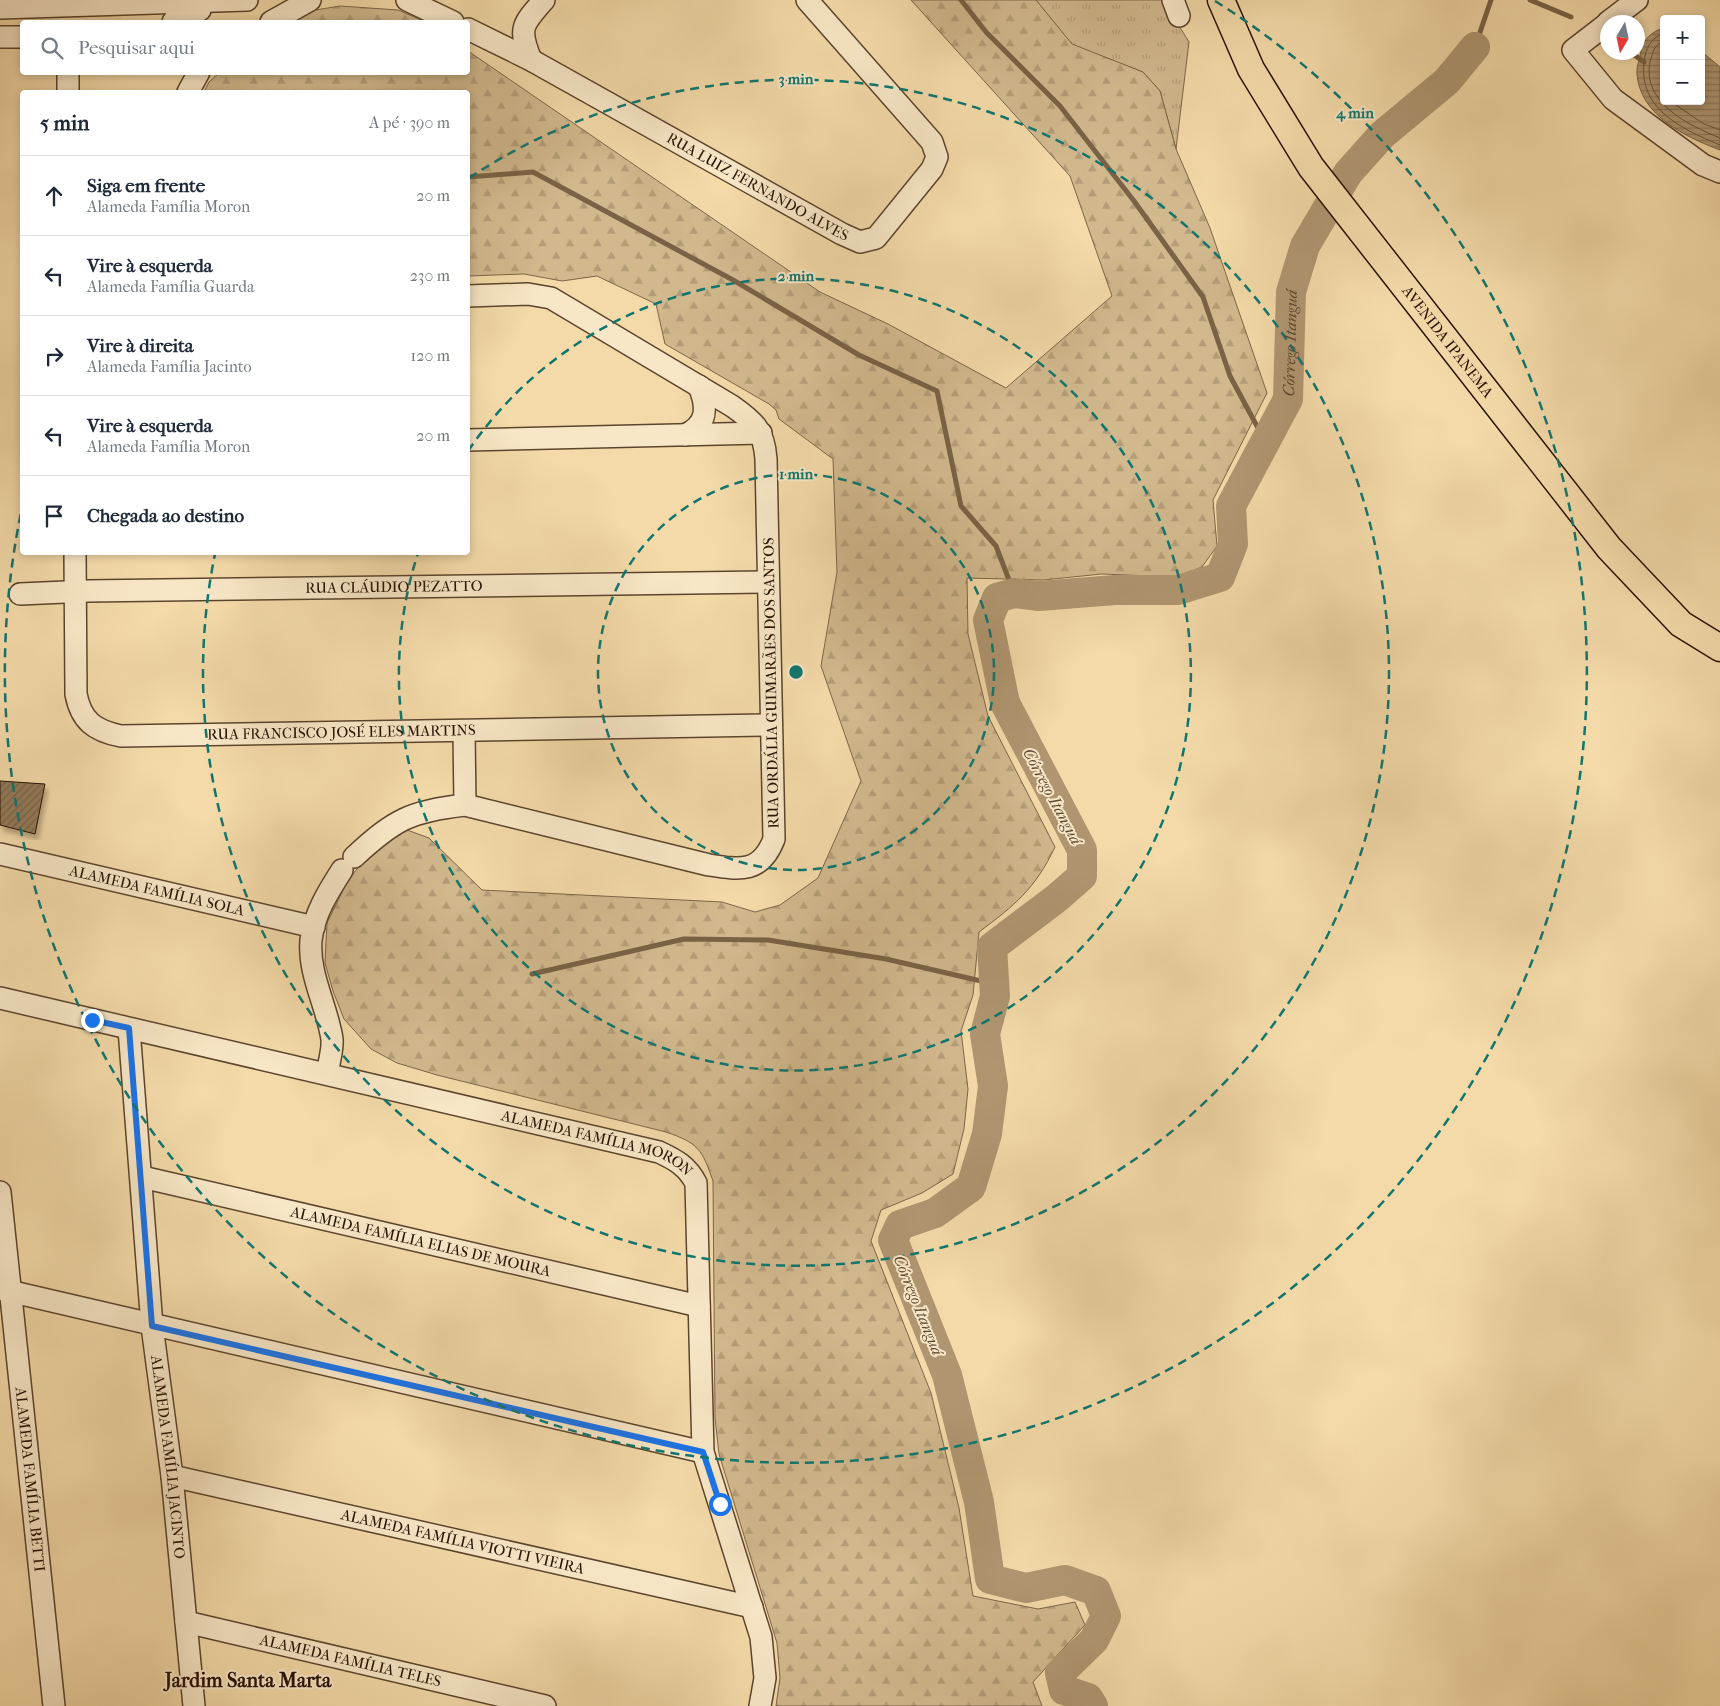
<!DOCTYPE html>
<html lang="pt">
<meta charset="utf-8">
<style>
:root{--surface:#fff;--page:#f6f6f7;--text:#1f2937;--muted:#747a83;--line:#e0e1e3}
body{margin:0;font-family:"IM FELL French Canon",serif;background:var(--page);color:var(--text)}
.controls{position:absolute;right:15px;top:15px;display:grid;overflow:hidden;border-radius:5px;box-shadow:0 2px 8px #0003}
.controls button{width:45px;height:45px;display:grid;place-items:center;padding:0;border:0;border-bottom:1px solid var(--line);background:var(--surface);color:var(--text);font:25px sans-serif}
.compass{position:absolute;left:1600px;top:15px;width:45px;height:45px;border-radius:50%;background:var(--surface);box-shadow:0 2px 8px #0003;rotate:189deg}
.stop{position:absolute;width:15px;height:15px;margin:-11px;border:4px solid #1a73e8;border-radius:50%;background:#fff}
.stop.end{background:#1a73e8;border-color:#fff;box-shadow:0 1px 5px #0008}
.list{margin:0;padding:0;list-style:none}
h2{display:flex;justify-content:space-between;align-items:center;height:65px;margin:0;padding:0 20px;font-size:21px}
h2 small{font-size:16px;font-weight:400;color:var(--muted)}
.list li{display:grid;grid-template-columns:32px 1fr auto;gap:15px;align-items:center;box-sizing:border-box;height:80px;padding:0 20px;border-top:1px solid var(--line)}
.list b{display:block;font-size:19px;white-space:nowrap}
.list p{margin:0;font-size:16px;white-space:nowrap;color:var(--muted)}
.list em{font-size:16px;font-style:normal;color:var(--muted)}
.icon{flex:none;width:28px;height:28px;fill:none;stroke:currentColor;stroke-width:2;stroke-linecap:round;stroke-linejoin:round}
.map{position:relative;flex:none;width:1720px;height:1706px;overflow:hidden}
.search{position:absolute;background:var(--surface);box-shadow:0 2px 8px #0003;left:20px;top:20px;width:450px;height:55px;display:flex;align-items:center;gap:12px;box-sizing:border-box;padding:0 18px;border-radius:5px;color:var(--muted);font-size:19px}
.panel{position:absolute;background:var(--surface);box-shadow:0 2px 8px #0003;left:20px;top:90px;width:450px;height:465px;border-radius:5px}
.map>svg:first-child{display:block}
.grass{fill:url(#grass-tufts);stroke:#7c6648}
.forest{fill:url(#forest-firs);stroke:#7c6648}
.water{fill:url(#water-rules);stroke:#796245}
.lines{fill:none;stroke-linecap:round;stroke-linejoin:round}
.shore{stroke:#6c543a;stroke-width:1}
.stream{stroke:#796245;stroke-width:5}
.river{stroke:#af9671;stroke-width:30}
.building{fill:url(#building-hatch);stroke:#281304;filter:url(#shadow)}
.minor-casing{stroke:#5b452d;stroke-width:24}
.major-casing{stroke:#281304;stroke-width:29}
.minor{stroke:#f8e7c7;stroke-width:21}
.major{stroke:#f4daa9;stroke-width:26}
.route{stroke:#1a73e8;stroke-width:6}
.ring{fill:none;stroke:#0f766e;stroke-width:2.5;stroke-dasharray:9 6}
.labels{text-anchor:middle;stroke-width:4;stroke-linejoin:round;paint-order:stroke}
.street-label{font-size:15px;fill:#281304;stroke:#f8e7c7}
.water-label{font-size:16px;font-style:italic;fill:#5e4730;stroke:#f8e7c7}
.district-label{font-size:20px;font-weight:bold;fill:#281304;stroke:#f8e7c7}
.centre{fill:#0f766e;stroke:#f8e7c7;stroke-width:2.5}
.ring-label{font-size:15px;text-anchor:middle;font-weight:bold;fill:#0f766e;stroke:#f8e7c7;stroke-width:4;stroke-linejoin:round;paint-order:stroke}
</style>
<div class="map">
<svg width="1720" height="1706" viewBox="0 0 1720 1706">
<defs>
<pattern id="grass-tufts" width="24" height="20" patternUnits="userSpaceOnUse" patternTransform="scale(1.25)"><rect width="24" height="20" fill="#d1b88d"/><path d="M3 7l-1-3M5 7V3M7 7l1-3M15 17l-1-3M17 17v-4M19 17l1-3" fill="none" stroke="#b39d78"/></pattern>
<pattern id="forest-firs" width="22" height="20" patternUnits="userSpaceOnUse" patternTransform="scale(1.25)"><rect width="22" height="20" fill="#d1b88d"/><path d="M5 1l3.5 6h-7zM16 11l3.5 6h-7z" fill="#b39d78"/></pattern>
<pattern id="water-rules" width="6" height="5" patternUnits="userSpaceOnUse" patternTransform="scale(1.25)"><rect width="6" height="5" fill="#af9671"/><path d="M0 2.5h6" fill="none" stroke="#8e795b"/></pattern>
<pattern id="building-hatch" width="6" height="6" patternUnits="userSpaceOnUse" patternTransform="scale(1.25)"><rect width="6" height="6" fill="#927a5a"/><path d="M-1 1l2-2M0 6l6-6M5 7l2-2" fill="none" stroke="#776348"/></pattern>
<filter id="shadow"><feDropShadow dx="3" dy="5.5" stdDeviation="2.5" flood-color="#0004"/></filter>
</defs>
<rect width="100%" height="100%" fill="#f4daa9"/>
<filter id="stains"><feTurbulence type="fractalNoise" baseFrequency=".004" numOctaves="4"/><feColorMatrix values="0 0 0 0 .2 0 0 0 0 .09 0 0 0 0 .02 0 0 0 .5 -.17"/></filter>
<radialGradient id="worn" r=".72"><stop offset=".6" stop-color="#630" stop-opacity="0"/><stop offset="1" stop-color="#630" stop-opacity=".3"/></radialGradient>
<path class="grass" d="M1036 0H1163L1189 42 1176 149 1160 91 1143 72 1072 45Z"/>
<path class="forest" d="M911 0H1036L1072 44 1143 72 1160 91 1176 149 1210 228 1267 393 1213 500 1217 546 1202 567 1175 577 1102 574 1043 580 967 578 968 634 988 716 1055 847C1035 889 1015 905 979 932L973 995 961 1031 968 1089 964 1129 953 1174 922 1193 881 1210 871 1241 931 1393 959 1508 973 1596 1038 1609 1075 1602 1085 1625 1033 1682 1042 1706H776L780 1678 777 1643 719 1454 715 1418 713 1181C702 1149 698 1143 666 1132L437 1075 397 1063 371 1049 344 1019 333 991 325 963 327 923 345 886 356 870 378 848 407 830 429 838 482 890 722 902 755 912 780 905 818 878 861 781 821 666 837 572 833 459 779 419 776 410 769 404 665 344 656 304 597 276 562 281 524 274 468 276V92H204L209 82 219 73 468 72V51L820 292 888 324 1006 388 1112 296 1070 176Z
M340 6 398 10 426 22H286L303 12Z"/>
<path class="water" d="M1664 28V101H1701V51L1720 67V150C1686 137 1640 116 1637 74 1636 67 1640 58 1641 51 1643 40 1652 31 1664 28Z"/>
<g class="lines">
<path class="shore" d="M1664 34C1653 36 1647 46 1645 56 1635 107 1679 128 1720 145
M1664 40C1654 46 1653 51 1650 62 1642 103 1688 125 1720 138
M1670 101 1704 124 1720 130"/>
<path class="stream" d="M961 0 986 32 1060 106 1134 201 1203 297 1230 376 1265 441
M1530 0 1571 17
M1475 47 1491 0
M1630 52 1644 62
M468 177 533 172 733 280 859 355 937 391 961 506 996 546 1014 593
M532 974 684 939 768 940 886 959 994 984"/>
<path class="river" id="s1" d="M1093 1706 1088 1698 1064 1690 1060 1673 1094 1640 1106 1616 1096 1591 1065 1580 1026 1588 990 1579 979 1502 947 1375 893 1240 900 1225 935 1213 971 1187 987 1134 993 1086 985 1034 995 996 992 947 1057 898 1082 876V850L1005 703 988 620 997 598 1014 593 1039 596 1115 590H1178L1220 577 1233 544 1231 506 1288 399 1291 292 1305 246 1348 173 1382 135 1447 81 1475 47"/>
</g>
<path class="building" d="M0 781 45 784 35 834 0 825Z"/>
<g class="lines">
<defs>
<g id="minor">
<path d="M407 0 453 22"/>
<path d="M1173 0 1179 16"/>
<path d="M0 8 247 0"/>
<path d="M173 22C179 11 188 10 200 10"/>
<path d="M271 22 310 0"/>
<path d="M1608 22 1637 0"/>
<path d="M1608 23 1573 50 1613 99 1703 165 1720 172"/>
<path id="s2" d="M468 29 531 60 842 234 860 242 876 238 932 169 937 157 932 142 807 0"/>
<path d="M0 37H22"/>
<path d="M531 60C518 28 522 25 544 0"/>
<path d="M68 72V92"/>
<path d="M188 92 199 72"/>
<path d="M685 435C709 424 707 406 699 386"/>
<path d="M468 440 761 433"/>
<path id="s3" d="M75 552 76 694C81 721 95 731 121 736L770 725"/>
<path id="s4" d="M20 594 88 591 767 582"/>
<path d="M464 732 465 805"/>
<path id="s5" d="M0 854 314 927"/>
<path d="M354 857C394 820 410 811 465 805L709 865C741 870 761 873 774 839L766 459C764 431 755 422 732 406L551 298 528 294 468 296"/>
<path id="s6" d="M0 998 659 1152C676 1160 687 1166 696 1183L703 1452 761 1637 765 1678 760 1706"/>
<path id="s7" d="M129 1029 152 1326 172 1476 194 1706"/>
<path d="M327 1073C329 1063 333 1049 332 1039 327 1006 308 974 311 940 314 914 328 892 342 870"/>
<path id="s8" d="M142 1177 699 1306"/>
<path id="s9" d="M0 1192 54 1706"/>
<path d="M0 1289 703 1452"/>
<path id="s10" d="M172 1476 752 1607"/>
<path id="s11" d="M186 1622 545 1706"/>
</g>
<g id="major">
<path id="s12" d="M1221 0 1251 69 1311 167 1609 548 1681 624 1720 648"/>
</g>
</defs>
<use href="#minor" class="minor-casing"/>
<use href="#major" class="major-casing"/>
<use href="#minor" class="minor"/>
<use href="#major" class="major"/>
</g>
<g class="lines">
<path class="route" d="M92 1020 129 1028 152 1326 703 1452 720 1504"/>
</g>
<g class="ring">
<circle cx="796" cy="672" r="198"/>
<path d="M468 451A396 396 0 1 1 418 553"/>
<path d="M469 178A593 593 0 1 1 215 554"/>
<path d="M1215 1A791 791 0 1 1 22 508"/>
</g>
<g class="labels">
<g class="street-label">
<text dy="5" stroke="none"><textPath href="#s2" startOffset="330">RUA LUIZ FERNANDO ALVES</textPath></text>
<text dy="5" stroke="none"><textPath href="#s12" startOffset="412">AVENIDA IPANEMA</textPath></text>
<text dy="5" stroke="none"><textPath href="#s4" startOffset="374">RUA CLÁUDIO PEZATTO</textPath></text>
<text transform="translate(771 683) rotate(-91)" y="5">RUA ORDÁLIA GUIMARÃES DOS SANTOS</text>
<text dy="5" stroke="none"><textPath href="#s3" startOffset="429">RUA FRANCISCO JOSÉ ELES MARTINS</textPath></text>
<text dy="5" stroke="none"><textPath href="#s5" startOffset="161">ALAMEDA FAMÍLIA SOLA</textPath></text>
<text dy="5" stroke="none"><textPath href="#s6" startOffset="615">ALAMEDA FAMÍLIA MORON</textPath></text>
<text dy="5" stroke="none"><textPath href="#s8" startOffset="286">ALAMEDA FAMÍLIA ELIAS DE MOURA</textPath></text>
<text dy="5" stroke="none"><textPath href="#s7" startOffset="430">ALAMEDA FAMÍLIA JACINTO</textPath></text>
<text dy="5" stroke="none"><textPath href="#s9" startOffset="289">ALAMEDA FAMÍLIA BETTI</textPath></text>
<text dy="5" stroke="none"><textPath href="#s10" startOffset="298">ALAMEDA FAMÍLIA VIOTTI VIEIRA</textPath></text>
<text dy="5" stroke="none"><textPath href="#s11" startOffset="169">ALAMEDA FAMÍLIA TELES</textPath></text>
</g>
<g class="water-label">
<text dy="6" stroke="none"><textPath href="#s1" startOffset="1852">Córrego Itanguá</textPath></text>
<text transform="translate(1053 796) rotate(62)" y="6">Córrego Itanguá</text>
<text transform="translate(919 1305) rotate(68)" y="6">Córrego Itanguá</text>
</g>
<g class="district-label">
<text x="248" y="1687">Jardim Santa Marta</text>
</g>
</g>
<circle cx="796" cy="672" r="8" class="centre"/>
<g class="ring-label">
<text x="796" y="84">3 min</text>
<text x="1355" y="118">4 min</text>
<text x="796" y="281">2 min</text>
<text x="796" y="479">1 min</text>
</g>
<rect width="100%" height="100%" filter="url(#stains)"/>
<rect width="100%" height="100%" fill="url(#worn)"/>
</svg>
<div class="controls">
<button>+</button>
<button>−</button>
</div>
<svg class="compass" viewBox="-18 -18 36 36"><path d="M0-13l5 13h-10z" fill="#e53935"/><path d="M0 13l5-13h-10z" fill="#747a83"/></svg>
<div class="stop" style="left:720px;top:1504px"></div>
<div class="stop end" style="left:92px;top:1020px"></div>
<div class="search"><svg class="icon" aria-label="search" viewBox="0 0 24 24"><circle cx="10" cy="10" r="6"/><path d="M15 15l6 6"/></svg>Pesquisar aqui</div>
<section class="panel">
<h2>5 min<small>A pé · 390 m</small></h2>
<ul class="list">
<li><svg class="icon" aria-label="ahead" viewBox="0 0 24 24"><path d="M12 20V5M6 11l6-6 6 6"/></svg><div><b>Siga em frente</b><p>Alameda Família Moron</p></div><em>20 m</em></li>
<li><svg class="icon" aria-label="left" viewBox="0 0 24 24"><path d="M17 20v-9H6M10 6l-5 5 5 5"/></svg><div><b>Vire à esquerda</b><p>Alameda Família Guarda</p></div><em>230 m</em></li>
<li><svg class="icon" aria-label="right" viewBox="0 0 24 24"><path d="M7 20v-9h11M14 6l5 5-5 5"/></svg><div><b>Vire à direita</b><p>Alameda Família Jacinto</p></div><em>120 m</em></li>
<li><svg class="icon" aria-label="left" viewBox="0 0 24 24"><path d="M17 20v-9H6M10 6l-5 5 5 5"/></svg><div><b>Vire à esquerda</b><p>Alameda Família Moron</p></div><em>20 m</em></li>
<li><svg class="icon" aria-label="arrive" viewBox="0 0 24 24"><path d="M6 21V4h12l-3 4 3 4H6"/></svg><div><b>Chegada ao destino</b></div></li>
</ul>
</section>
</div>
